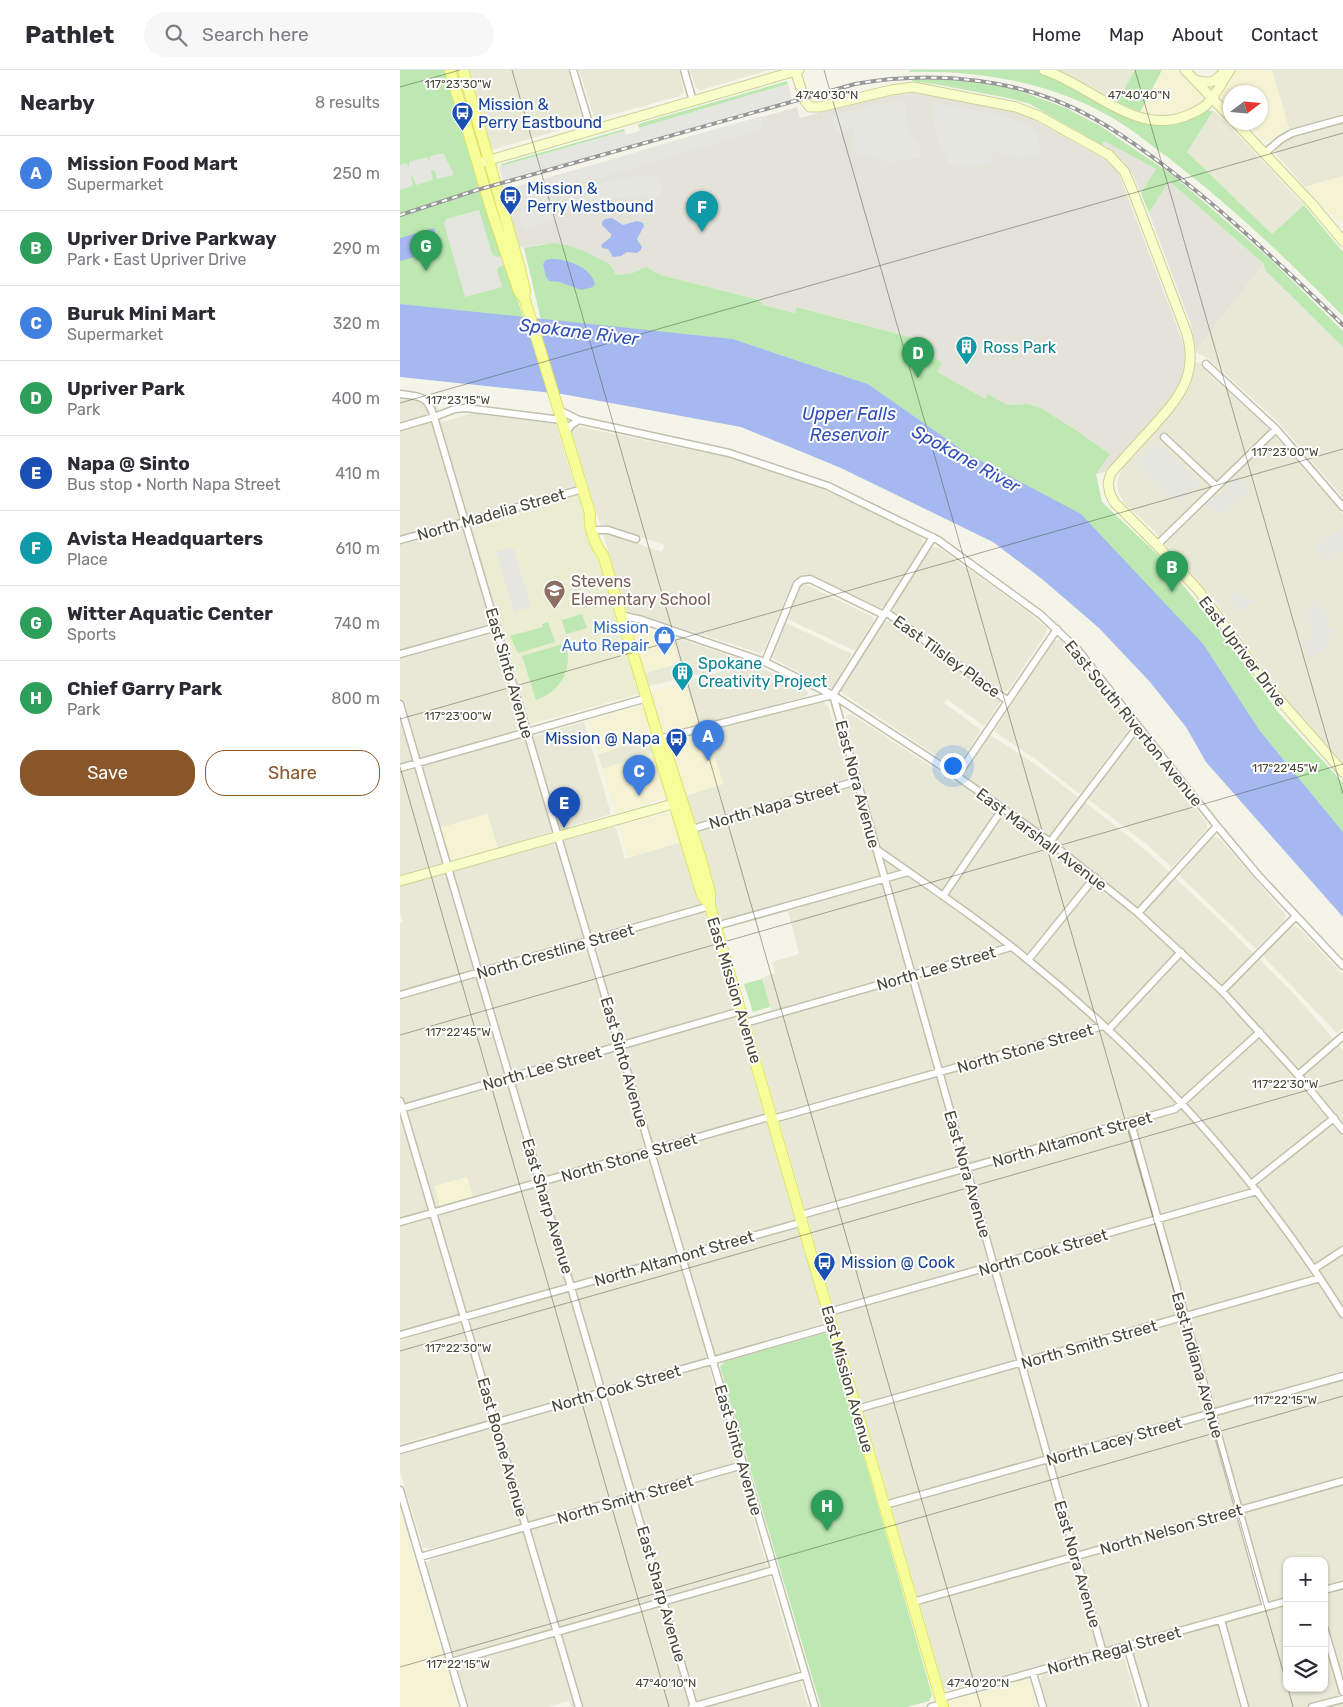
<!DOCTYPE html>
<meta charset="utf-8">
<style>
:root{--surface:#fff;--page:#f7f7f7;--text:#2b2b33;--muted:#7c7c81;--line:#e1e1e2;--accent:#885628}
body{margin:0;font-family:Rubik,sans-serif;background:var(--page);color:var(--text)}
.controls{position:absolute;right:15px;bottom:15px;display:grid;overflow:hidden;border-radius:10px;box-shadow:0 1px 4px #0004}
.controls button{width:45px;height:45px;display:grid;place-items:center;padding:0;border:0;border-bottom:1px solid var(--line);background:var(--surface);color:var(--text);font:25px sans-serif}
.compass{position:absolute;left:823px;top:15px;width:45px;height:45px;border-radius:50%;background:var(--surface);box-shadow:0 1px 4px #0004;rotate:74deg}
.you{position:absolute;left:552px;top:695px;width:18px;height:18px;margin:-12px;border:4px solid #fff;border-radius:50%;background:#1a73e8;box-shadow:0 0 0 8px #1a73e833}
.badge{display:grid;place-items:center;width:32px;height:32px;border-radius:50%;background:var(--accent);color:#fff;font-size:16px;font-weight:700}
.pin{position:absolute;translate:-50% -41px;filter:drop-shadow(0 1px 2px #0008)}
.pin::after{content:'';position:absolute;top:26px;width:18px;height:15px;background:inherit;clip-path:polygon(0 0,100% 0,50% 100%)}
.list{margin:0;padding:0;list-style:none}
h2{display:flex;justify-content:space-between;align-items:center;height:65px;margin:0;padding:0 20px;font-size:21px}
h2 small{font-size:16px;font-weight:400;color:var(--muted)}
.list li{display:grid;grid-template-columns:32px 1fr auto;gap:15px;align-items:center;box-sizing:border-box;height:75px;padding:0 20px;border-top:1px solid var(--line)}
.list b{display:block;font-size:19px;white-space:nowrap}
.list p{margin:0;font-size:16px;white-space:nowrap;color:var(--muted)}
.list em{font-size:16px;font-style:normal;color:var(--muted)}
.actions{display:flex;gap:10px;padding:15px 20px}
.actions a{flex:1;padding:11px 0;border:1px solid var(--accent);border-radius:20px;text-align:center;font-size:18px;color:var(--accent)}
.actions .main{background:var(--accent);color:#fff}
.icon{flex:none;width:28px;height:28px;fill:none;stroke:currentColor;stroke-width:2;stroke-linecap:round;stroke-linejoin:round}
.map{position:relative;flex:none;width:943px;height:1637px;overflow:hidden}
header{display:flex;align-items:center;gap:30px;box-sizing:border-box;height:70px;padding:0 25px;background:var(--surface);border-bottom:1px solid var(--line)}
header strong{font-size:24px}
nav{display:flex;gap:28px;margin-inline-start:auto;font-size:18px}
.search{width:350px;height:45px;background:var(--page);display:flex;align-items:center;gap:12px;box-sizing:border-box;padding:0 18px;border-radius:28px;color:var(--muted);font-size:19px}
main{display:flex}
aside{flex:1;background:var(--surface)}
.map>svg:first-child{display:block}
.residential{fill:#e8e8d7;fill-rule:evenodd}
.commercial{fill:#f6f3d5}
.industrial{fill:#e4e3da}
.education{fill:#ebedd3}
.green{fill:#bde8b2}
.parking{fill:#e6e6e0}
.water{fill:#a6b8f0}
.lines{fill:none;stroke-linecap:round;stroke-linejoin:round}
.street-casing{stroke:#c0c0ab;stroke-width:9}
.secondary-casing{stroke:#cbd196;stroke-width:11}
.primary-casing{stroke:#dde468;stroke-width:12}
.street{stroke:#fff;stroke-width:6}
.secondary{stroke:#f8fec9;stroke-width:9}
.primary{stroke:#f7fe99;stroke-width:10}
.rail-casing{stroke:#989898;stroke-width:4}
.rail{stroke:#fff;stroke-width:2;stroke-dasharray:5.5;stroke-linecap:butt}
.ticks{fill:none;stroke:#484737;stroke-width:1;stroke-opacity:0.45}
.labels{text-anchor:middle;stroke-width:4;stroke-linejoin:round;paint-order:stroke}
.transit-label{font-size:16px;fill:#164399;stroke:#fff;text-anchor:start}
.culture-label{font-size:16px;fill:#0d838f;stroke:#fff;text-anchor:start}
.street-label{font-size:16px;fill:#484737;stroke:#fff}
.education-label{font-size:16px;fill:#785e54;stroke:#fff;text-anchor:start}
.shop-label{font-size:16px;fill:#366cbe;stroke:#fff;text-anchor:end}
.water-label{font-size:18px;font-style:italic;fill:#304eb4;stroke:#fff}
.ticks-label{font-size:12px;text-anchor:middle;fill:#484737;stroke:#fff;stroke-width:4;stroke-linejoin:round;paint-order:stroke}
</style>
<header>
<strong>Pathlet</strong>
<div class="search"><svg class="icon" aria-label="search" viewBox="0 0 24 24"><circle cx="10" cy="10" r="6"/><path d="M15 15l6 6"/></svg>Search here</div>
<nav><a>Home</a><a>Map</a><a>About</a><a>Contact</a></nav>
</header>
<main>
<aside>
<h2>Nearby<small>8 results</small></h2>
<ul class="list">
<li><span class="badge" style="background:#3f7fe0">A</span><div><b>Mission Food Mart</b><p>Supermarket</p></div><em>250 m</em></li>
<li><span class="badge" style="background:#2e9e5b">B</span><div><b>Upriver Drive Parkway</b><p>Park · East Upriver Drive</p></div><em>290 m</em></li>
<li><span class="badge" style="background:#3f7fe0">C</span><div><b>Buruk Mini Mart</b><p>Supermarket</p></div><em>320 m</em></li>
<li><span class="badge" style="background:#2e9e5b">D</span><div><b>Upriver Park</b><p>Park</p></div><em>400 m</em></li>
<li><span class="badge" style="background:#1a4fb4">E</span><div><b>Napa @ Sinto</b><p>Bus stop · North Napa Street</p></div><em>410 m</em></li>
<li><span class="badge" style="background:#0f9aa8">F</span><div><b>Avista Headquarters</b><p>Place</p></div><em>610 m</em></li>
<li><span class="badge" style="background:#2e9e5b">G</span><div><b>Witter Aquatic Center</b><p>Sports</p></div><em>740 m</em></li>
<li><span class="badge" style="background:#2e9e5b">H</span><div><b>Chief Garry Park</b><p>Park</p></div><em>800 m</em></li>
</ul>
<div class="actions"><a class="main">Save</a><a>Share</a></div>
</aside>
<div class="map">
<svg width="943" height="1637" viewBox="0 0 943 1637">
<rect width="100%" height="100%" fill="#f4f4e9"/>
<path class="residential" d="M67 0H168L182 48 181 52 177 55 95 79H92L90 78Z
M179 0H279L284 22 280 26 196 49 194 47Z
M290 0H369L301 20 296 18Z
M658 0H735L717 32Z
M872 0H943V106L905 117 876 84V76L891 66Z
M813 41 817 43 904 135 872 164 787 82Z
M864 194 943 277V428L878 352 809 289 796 282V280Z
M795 292 802 294 806 301 868 358 943 444V693L891 636 814 530 753 460 724 433 719 424 717 412 723 396 780 333 789 318Z
M0 328 37 334 42 352 72 343 156 354 175 417 70 446 134 666 184 652 211 744 98 778 87 744 40 758 50 792 0 806Z
M175 356 326 387 388 407 428 421 499 455 521 466 524 473 484 535 480 538 412 505 405 504 400 506 395 509 390 518 364 580 360 583 228 541 224 537 204 466 208 463 262 482 265 475 200 454 171 361 172 358Z
M535 477 539 478 628 542 647 558 646 563 608 621 602 620 493 542 494 536 530 478Z
M405 514 473 547V552L455 581 388 549 401 516Z
M489 551 600 630V633L584 656 547 629 544 633 581 660 557 697H553L441 622V619L484 552Z
M386 553 452 584 432 618 373 589 372 584Z
M271 566 343 590V592L335 596 249 616 245 603 280 593Z
M657 570H660L672 582 730 656 729 659 681 723H678L638 691 594 661 654 571Z
M351 593 405 619 408 622 407 626 299 655 285 612Z
M422 632 425 633 429 638 449 709 300 752 294 751 285 726 323 714 307 661Z
M448 644H451L556 713 590 665 635 694 717 757 751 785 823 853 896 926 943 980V1637H749L730 1571 550 1620 544 1618 349 947 371 940 361 908 375 903 372 892 399 884 388 841 323 859 298 766V763L302 760 463 714 445 648ZM887 1491H924V1618H887Z
M737 667 741 669 807 753V759L772 797 745 773 688 729 733 668Z
M251 668 255 682 202 699 198 684Z
M213 757 216 758 225 789 281 772 308 853 425 1250 423 1254 306 1288 408 1637H171L169 1631 147 1637H69L27 1496 28 1492 31 1489 71 1476 69 1468 29 1479 23 1477 0 1402V1385L42 1373 38 1363 0 1374V1271L11 1267 8 1258 0 1260V853L3 852 0 843V816Z
M813 767 819 768 886 845 884 851 856 879 779 805Z
M893 856 900 859 943 905V958L937 963 864 887V884Z
M721 1583 724 1587 738 1637H648L640 1610 643 1605Z"/>
<path class="commercial" d="M762 0H777L803 28V32L787 41 776 44 754 45 740 42Z
M835 0H872L889 58 869 71H864L846 53 861 52V22H831L830 36 822 27 821 22Z
M943 106V150L938 152 905 117Z
M238 555 271 566 280 593 245 603 232 560 233 556Z
M285 612 299 655 266 662 263 658 251 621Z
M238 636 243 637 251 668 198 684 188 651Z
M307 661 323 714 285 726 269 675 274 670Z
M255 682 266 721 263 729 216 744 202 699Z
M264 743 271 744 273 747 281 772 228 788 219 756Z
M87 744 98 778 50 792 40 758Z
M67 1107 73 1126 40 1136 34 1116Z
M0 1440 58 1637H0Z
M626 1610 630 1613 637 1637H550L551 1632 554 1630Z"/>
<path class="industrial" d="M514 23 593 37 625 45 706 90 718 102 783 272 785 290 780 314 771 329 705 402 696 404 710 384 682 364 641 338 628 334 607 335 588 325 585 329 556 314 537 302 542 293 527 282 521 273 513 268 398 237 395 243 363 235 359 230 261 205 246 197 232 203 216 205 210 194 182 180 167 175 143 174 124 178 118 176 101 121 397 37 400 48 472 28Z
M704 71 756 99 741 123 734 107 724 92 702 75Z
M769 111 864 194 796 280 791 255 749 143Z"/>
<path class="education" d="M178 424 239 624 131 654 72 454Z"/>
<path class="green" d="M0 0H46L80 119 124 249 0 234Z
M509 0H639L751 52 806 40 813 41 787 82 872 164 904 135 943 182V246C887 189 829 134 766 86 747 72 728 56 707 45 649 12 576 0 510 2Z
M735 0H762L740 42 717 32Z
M523 7 572 11 611 18 666 38 700 56 774 106 870 189 943 261V277L865 200 864 194 769 111 749 143 741 123 756 99 704 71 702 75 630 34 613 29 540 15 512 11 511 8Z
M387 11 388 14 239 58 238 54Z
M224 59 225 61 102 96 101 94Z
M152 173 167 175 182 180 210 194 216 205 232 203 246 197 261 205 359 230 363 235 395 243 397 237 513 268 521 273 527 282 542 293 537 302 585 329 588 324 607 335 628 334 641 338 682 364 710 384 696 404 702 432 759 486 818 558 878 642 943 713V762L860 661 804 575 568 384 468 314 333 269 141 250 124 178Z
M182 544 187 558 166 564 162 550Z
M148 552 155 572 118 583 110 566 143 557 142 554Z
M166 573C173 600 161 621 136 630L122 586Z
M362 909 370 937 353 942 344 914Z
M425 1263 429 1265 532 1625 529 1631 507 1637H421L320 1297 324 1292Z"/>
<path class="parking" d="M388 14 392 29 103 111 99 97 225 61 226 65 240 61 239 58Z
M504 31 509 61 519 73 521 87 487 92 451 81 454 64 452 58 437 63 430 45 469 36Z
M531 32 591 43 618 51 637 61 640 84 621 88 591 80 593 93 569 97 550 94 539 72 532 45Z
M362 46 363 59 156 121 150 116 147 124 148 129 115 138 110 122 148 111 150 115 152 108 252 77Z
M43 83 54 105 37 109 35 101 32 100 31 102 33 110 16 115 12 106 11 107 13 116 0 120V95L6 93 9 97V92L27 87 30 91V86Z
M226 107H260L262 121 259 126 214 128 198 132 175 143 170 139 165 131 164 126 187 116Z
M149 134 157 149 123 159 119 143Z
M79 140 92 184 96 187 102 186 105 195 99 197 97 200 102 217 65 227 44 154 46 149Z
M756 372 800 412 779 435 735 394Z
M836 406 849 420 819 447 807 433 816 425 819 427 829 418 827 414Z
M943 457V478L924 491 914 476Z
M108 478 114 479 131 537 114 542 96 482Z
M832 520 837 527 848 526 853 533 837 543 833 532 827 523Z
M918 533 929 549 925 553 927 557 931 558 932 563 925 578 909 591 906 587 904 572 911 568 913 561 904 543Z"/>
<path class="water" d="M212 148 223 155 237 151 243 153 244 156 237 169 242 177 240 181 237 183 227 182 221 186 213 187 208 179 202 178 201 175 211 167V164L202 155V152L205 149Z
M34 158 40 182 37 183 36 181 0 191V168Z
M152 189C167 189 191 197 195 214L193 217 181 220 160 212 149 211 146 207 143 194 146 190Z
M0 234 333 269 468 314 568 384 681 444 804 575 860 661 943 762V847L806 692 786 657 750 612 699 558 642 509 593 472 441 398 341 357 162 324 0 307Z"/>
<g class="lines">
<defs>
<path id="street" d="M173 0 191 60
M284 0 293 31
M865 83 880 70 892 63 943 49
M806 294 876 359 943 437
M0 324C20 326 28 326 34 347L55 339 66 338 161 350
M159 340 179 350 329 383 428 416 538 470 641 545 678 580 817 756 858 805 943 896
M0 357 34 347 415 1637
M166 363 171 355 179 350
M764 367 816 416
M198 460H208L236 469
M0 470 183 419
M757 475 876 359
M486 542 608 631
M221 545 242 550 365 592 433 625 557 706 650 772 738 843 822 921 898 1005 943 1060
M0 584 97 557
M365 592 397 514 402 510 410 509 484 545
M433 625 703 1583
M0 634 294 1637
M259 669 433 625 533 467
M0 698 247 628
M557 706 657 559
M292 759 457 711
M650 772 738 656
M476 779C527 815 580 850 628 890 751 989 859 1110 943 1244
M543 826 603 738
M738 843 817 756
M316 856 508 802
M628 890 695 807
M822 921 896 846
M0 925 310 836
M345 953 611 877
M708 960 781 882
M898 1005 943 966
M0 1031 179 1637
M0 1039 341 941
M373 1049 703 956
M731 1053 866 1537
M851 1114 934 1048
M401 1145 775 1039 860 962
M0 1152 372 1046
M914 1199 943 1180
M429 1242 857 1121
M0 1265 403 1152
M457 1339 920 1208
M0 1380 433 1256
M0 1420 64 1637
M485 1435 943 1306
M20 1487 343 1395
M924 1520 943 1515
M513 1532 943 1411
M821 1550 845 1637
M924 1557 943 1622
M727 1576 745 1637
M51 1592 374 1500
M633 1603 643 1637
M541 1628 887 1531
M292 1637 405 1605
M531 1637 542 1634
M912 1637 943 1629"/>
<path id="secondary" d="M395 0 405 31 410 37H420L491 20 513 17 616 37 639 46 709 85 724 101 732 119 786 261C800 305 778 329 750 360 737 374 724 388 711 403L708 413 710 424 715 433 757 475 798 520 819 548 871 620 943 702
M644 0C690 15 735 66 786 46 793 43 801 40 806 35 816 25 822 12 830 0
M785 0 831 48
M795 10C811 14 813 13 824 2
M835 52 913 135 943 171
M83 92 399 0
M0 811 280 732"/>
<path id="primary" d="M50 0 91 139 119 222 123 227
M63 0 120 199 125 221 124 227 190 443C188 455 195 476 203 485L259 669 263 672 301 789 310 823V836L543 1637
M259 669 256 674 302 825 310 836"/>
</defs>
<use href="#street" class="street-casing"/>
<use href="#secondary" class="secondary-casing"/>
<use href="#primary" class="primary-casing"/>
<use href="#street" class="street"/>
<use href="#secondary" class="secondary"/>
<use href="#primary" class="primary"/>
<defs>
<path id="rail" d="M0 145 77 120 455 14C535 0 622 8 693 48 729 68 763 94 795 120 847 162 895 208 943 255"/>
</defs>
<use href="#rail" class="rail-casing"/>
<use href="#rail" class="rail"/>
</g>
<path class="ticks" d="M112 0 581 1637M424 0 887 1615M735 0 943 724M0 17 60 0M0 333 943 63M0 649 943 379M0 697 269 1637M0 965 943 694M0 1281 943 1010M0 1597 943 1326M888 1618 893 1637"/>
<defs>
<symbol id="bus-pin" viewBox="-11 -11 22 30"><path d="M0 17L-7.5 6A9.5 9.5 0 1 1 7.5 6Z" fill="#1a4fb4" stroke="#fff"/><path d="M-5-6H5V4H4V6H2V4H-2V6H-4V4H-5ZM-3.5-4V0h7V-4ZM-3.5 1.2v1.5H-2V1.2ZM2 1.2v1.5H3.5V1.2Z" fill="#fff"/></symbol>
<symbol id="building-pin" viewBox="-11 -11 22 30"><path d="M0 17L-7.5 6A9.5 9.5 0 1 1 7.5 6Z" fill="#0f9aa8" stroke="#fff"/><path d="M-4-6H4V6H1V3H-1V6H-4ZM-2.5-4.3h1.7v1.8h-1.7ZM.8-4.3h1.7v1.8H.8ZM-2.5-1h1.7V.8h-1.7ZM.8-1h1.7V.8H.8Z" fill="#fff"/></symbol>
<symbol id="school-pin" viewBox="-11 -11 22 30"><path d="M0 17L-7.5 6A9.5 9.5 0 1 1 7.5 6Z" fill="#8d6e63" stroke="#fff"/><path d="M0-5L7-2L0 1L-7-2ZM-4 1L0 2.5L4 1V4Q0 6-4 4Z" fill="#fff"/></symbol>
<symbol id="shop-pin" viewBox="-11 -11 22 30"><path d="M0 17L-7.5 6A9.5 9.5 0 1 1 7.5 6Z" fill="#3f7fe0" stroke="#fff"/><path d="M-5-2.5h2.3a2.7 3.5 0 0 1 5.4 0H5L5.5 6h-11ZM-1.5-2.5h3a1.5 2.3 0 0 0-3 0Z" fill="#fff"/></symbol>
</defs>
<g fill-rule="evenodd">
<use href="#bus-pin" x="50" y="30" width="25" height="34"/>
<use href="#bus-pin" x="98" y="114" width="25" height="34"/>
<use href="#building-pin" x="554" y="264" width="25" height="34"/>
<use href="#school-pin" x="142" y="508" width="25" height="34"/>
<use href="#shop-pin" x="252" y="554" width="25" height="34"/>
<use href="#building-pin" x="270" y="590" width="25" height="34"/>
<use href="#bus-pin" x="264" y="656" width="25" height="34"/>
<use href="#bus-pin" x="412" y="1180" width="25" height="34"/>
</g>
<g class="labels">
<g class="transit-label">
<text x="78" y="40">Mission &amp;<tspan x="78" dy="18">Perry Eastbound</tspan></text>
<text x="127" y="124">Mission &amp;<tspan x="127" dy="18">Perry Westbound</tspan></text>
<text x="260" y="674" text-anchor="end">Mission @ Napa</text>
<text x="441" y="1198">Mission @ Cook</text>
</g>
<g class="culture-label">
<text x="583" y="283">Ross Park</text>
<text x="298" y="599">Spokane<tspan x="298" dy="18">Creativity Project</tspan></text>
</g>
<g class="street-label">
<text transform="translate(91 444) rotate(-16)" y="6">North Madelia Street</text>
<text transform="translate(843 581) rotate(53)" y="6">East Upriver Drive</text>
<text transform="translate(547 586) rotate(36)" y="6">East Tilsley Place</text>
<text transform="translate(110 603) rotate(74)" y="6">East Sinto Avenue</text>
<text transform="translate(734 653) rotate(51)" y="6">East South Riverton Avenue</text>
<text transform="translate(458 714) rotate(75)" y="6">East Nora Avenue</text>
<text transform="translate(374 735) rotate(-16)" y="6">North Napa Street</text>
<text transform="translate(642 769) rotate(37)" y="6">East Marshall Avenue</text>
<text transform="translate(155 881) rotate(-16)" y="6">North Crestline Street</text>
<text transform="translate(536 898) rotate(-16)" y="6">North Lee Street</text>
<text transform="translate(335 920) rotate(73)" y="6">East Mission Avenue</text>
<text transform="translate(625 978) rotate(-16)" y="6">North Stone Street</text>
<text transform="translate(225 992) rotate(74)" y="6">East Sinto Avenue</text>
<text transform="translate(142 998) rotate(-16)" y="6">North Lee Street</text>
<text transform="translate(672 1069) rotate(-16)" y="6">North Altamont Street</text>
<text transform="translate(229 1087) rotate(-16)" y="6">North Stone Street</text>
<text transform="translate(568 1104) rotate(74)" y="6">East Nora Avenue</text>
<text transform="translate(148 1136) rotate(73)" y="6">East Sharp Avenue</text>
<text transform="translate(643 1182) rotate(-16)" y="6">North Cook Street</text>
<text transform="translate(274 1188) rotate(-16)" y="6">North Altamont Street</text>
<text transform="translate(689 1274) rotate(-16)" y="6">North Smith Street</text>
<text transform="translate(798 1295) rotate(74)" y="6">East Indiana Avenue</text>
<text transform="translate(448 1309) rotate(74)" y="6">East Mission Avenue</text>
<text transform="translate(216 1318) rotate(-16)" y="6">North Cook Street</text>
<text transform="translate(714 1371) rotate(-16)" y="6">North Lacey Street</text>
<text transform="translate(103 1377) rotate(74)" y="6">East Boone Avenue</text>
<text transform="translate(339 1380) rotate(74)" y="6">East Sinto Avenue</text>
<text transform="translate(225 1429) rotate(-16)" y="6">North Smith Street</text>
<text transform="translate(771 1459) rotate(-16)" y="6">North Nelson Street</text>
<text transform="translate(678 1494) rotate(74)" y="6">East Nora Avenue</text>
<text transform="translate(262 1524) rotate(74)" y="6">East Sharp Avenue</text>
<text transform="translate(714 1580) rotate(-16)" y="6">North Regal Street</text>
</g>
<g class="education-label">
<text x="171" y="517">Stevens<tspan x="171" dy="18">Elementary School</tspan></text>
</g>
<g class="shop-label">
<text x="249" y="563">Mission<tspan x="249" dy="18">Auto Repair</tspan></text>
</g>
<g class="water-label">
<text transform="translate(179 262) rotate(7)" y="6">Spokane River</text>
<text x="449" y="350">Upper Falls<tspan x="449" dy="21">Reservoir</tspan></text>
<text transform="translate(566 389) rotate(29)" y="6">Spokane River</text>
</g>
</g>
<g class="ticks-label">
<text x="58" y="18">117°23'30"W</text>
<text x="427" y="29">47°40'30"N</text>
<text x="739" y="29">47°40'40"N</text>
<text x="58" y="334">117°23'15"W</text>
<text x="885" y="386">117°23'00"W</text>
<text x="58" y="650">117°23'00"W</text>
<text x="885" y="702">117°22'45"W</text>
<text x="58" y="966">117°22'45"W</text>
<text x="885" y="1018">117°22'30"W</text>
<text x="58" y="1282">117°22'30"W</text>
<text x="885" y="1334">117°22'15"W</text>
<text x="58" y="1598">117°22'15"W</text>
<text x="266" y="1617">47°40'10"N</text>
<text x="578" y="1617">47°40'20"N</text>
</g>
</svg>
<div class="controls">
<button>+</button>
<button>−</button>
<button><svg class="icon" aria-label="layers" viewBox="0 0 24 24"><path d="M12 4l9 5-9 5-9-5zM3 14l9 5 9-5"/></svg></button>
</div>
<svg class="compass" viewBox="-18 -18 36 36"><path d="M0-13l5 13h-10z" fill="#e53935"/><path d="M0 13l5-13h-10z" fill="#7c7c81"/></svg>
<div class="you"></div>
<div class="pin badge" style="left:308px;top:691px;background:#3f7fe0">A</div>
<div class="pin badge" style="left:772px;top:522px;background:#2e9e5b">B</div>
<div class="pin badge" style="left:239px;top:726px;background:#3f7fe0">C</div>
<div class="pin badge" style="left:518px;top:308px;background:#2e9e5b">D</div>
<div class="pin badge" style="left:164px;top:758px;background:#1a4fb4">E</div>
<div class="pin badge" style="left:302px;top:162px;background:#0f9aa8">F</div>
<div class="pin badge" style="left:26px;top:201px;background:#2e9e5b">G</div>
<div class="pin badge" style="left:427px;top:1461px;background:#2e9e5b">H</div>
</div>
</main>
